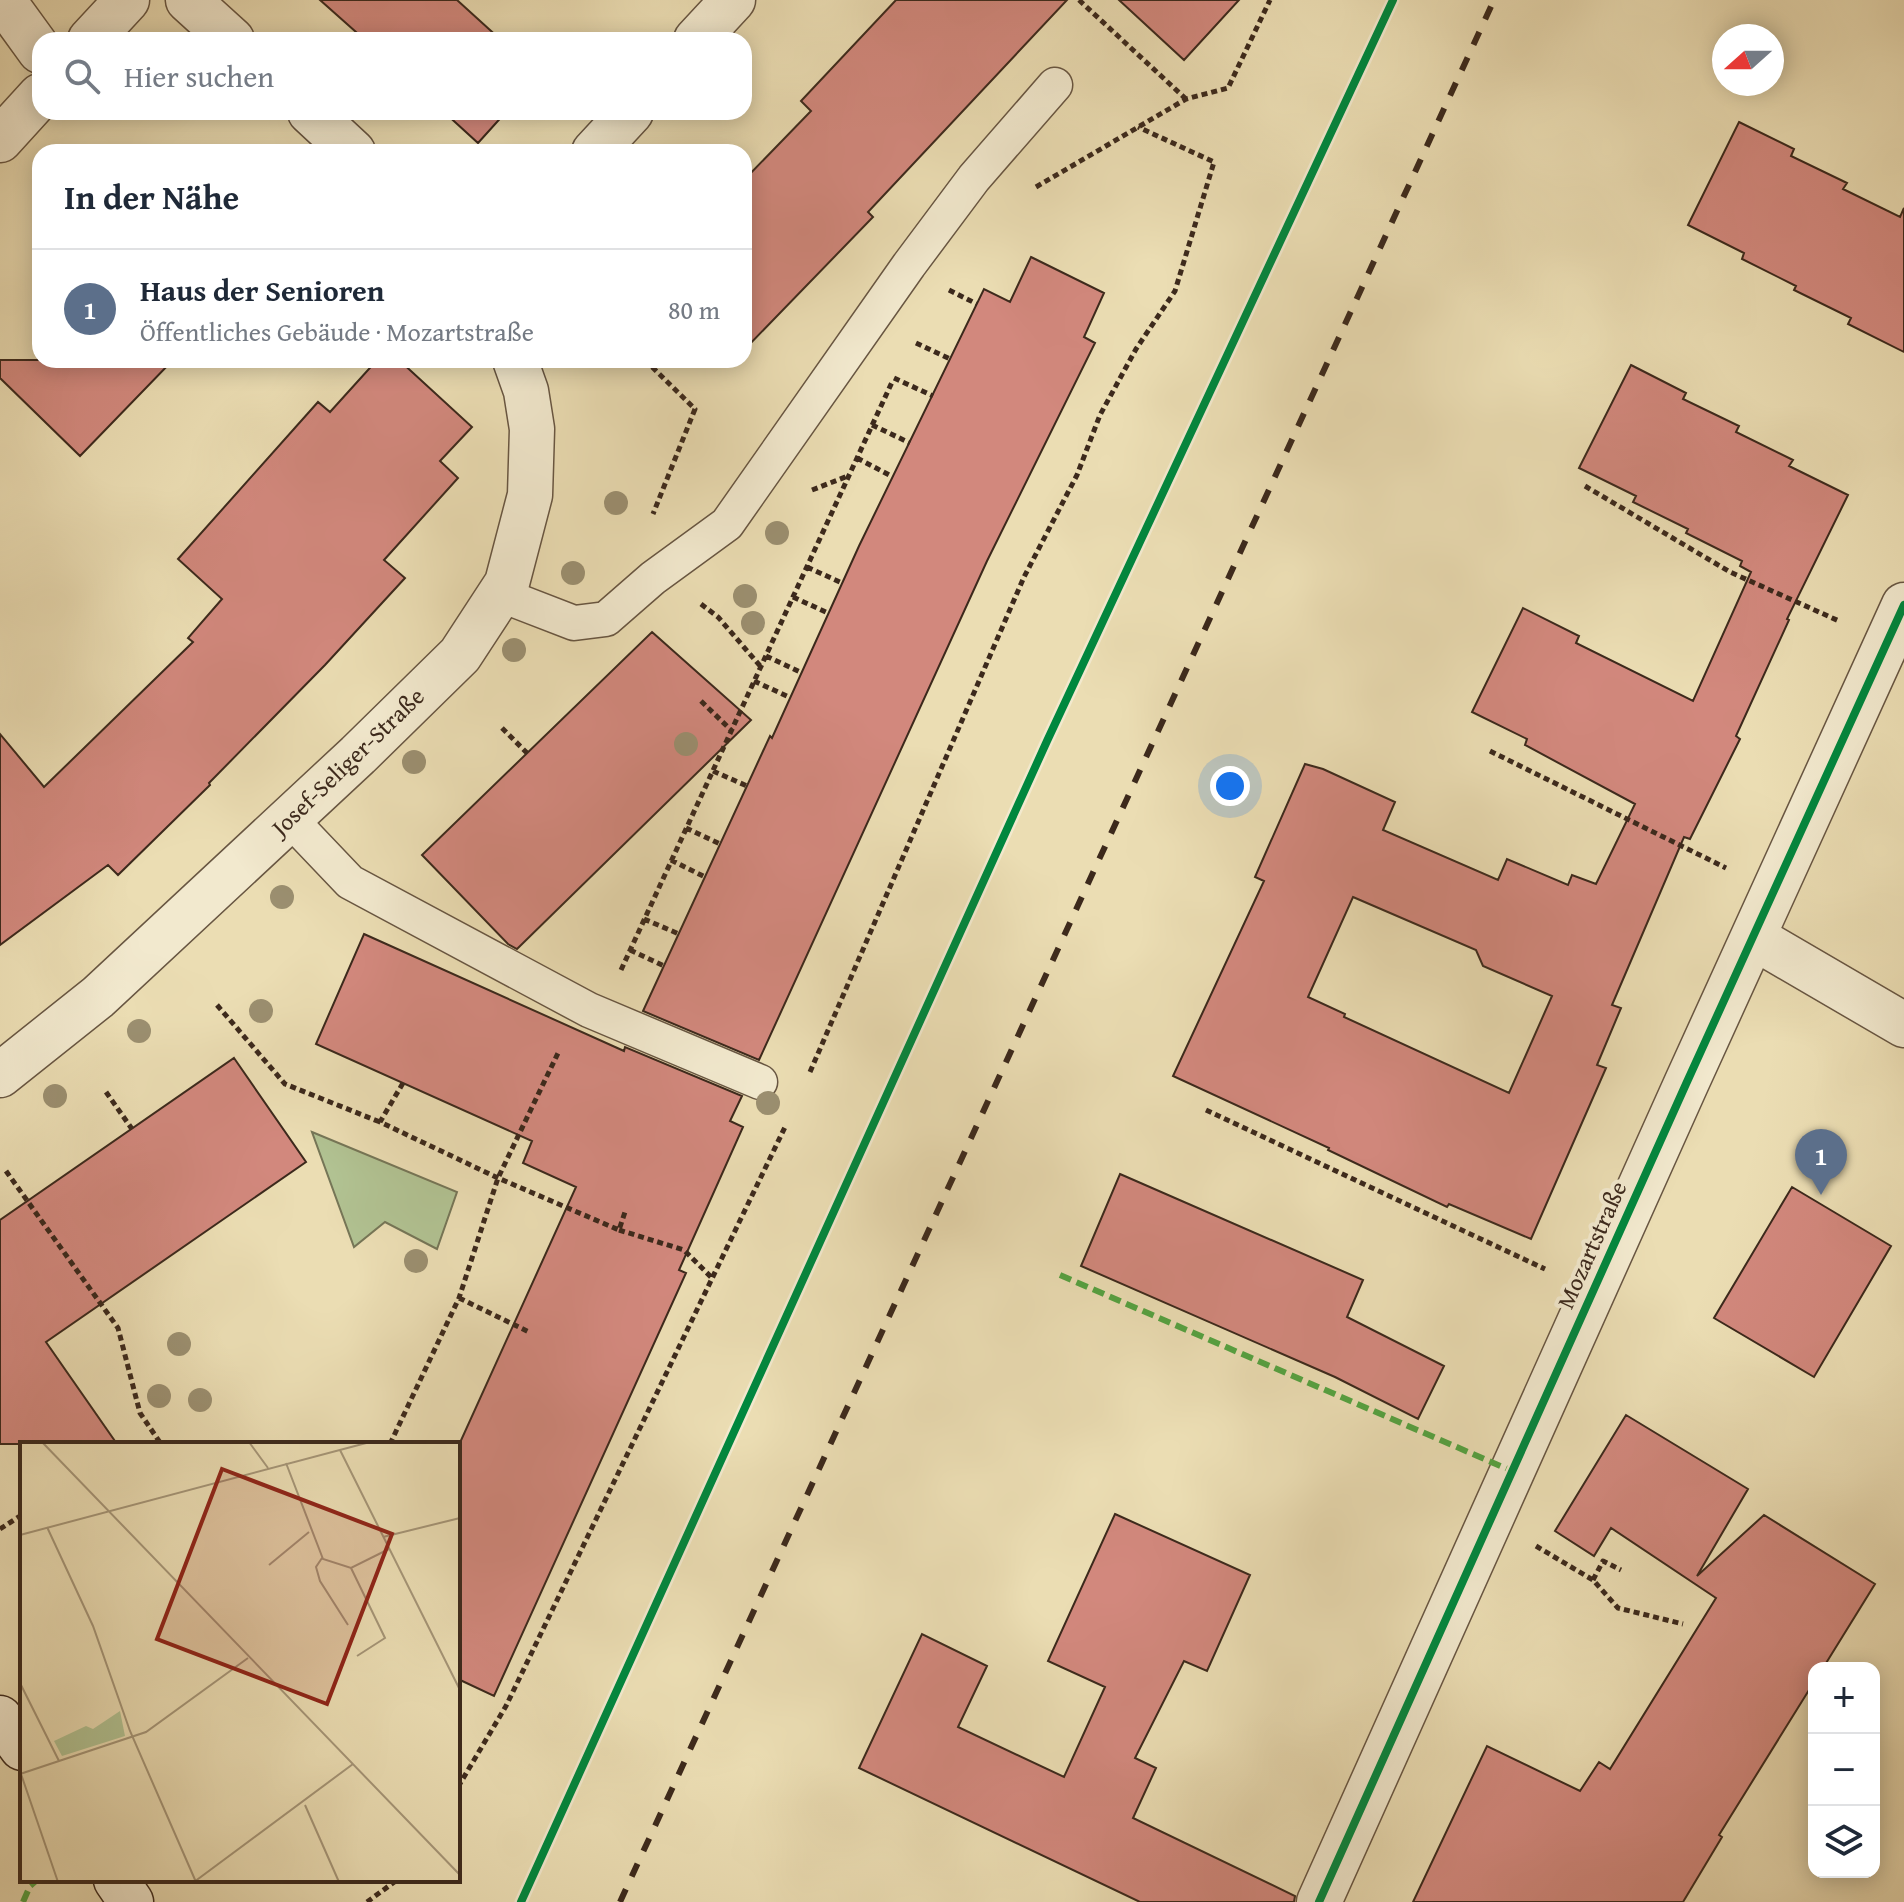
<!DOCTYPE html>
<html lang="de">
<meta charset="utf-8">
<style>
:root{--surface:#fff;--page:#f6f6f7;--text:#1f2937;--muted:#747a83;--line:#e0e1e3;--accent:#2563eb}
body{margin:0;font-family:"Gentium Book Plus",serif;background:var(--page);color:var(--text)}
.controls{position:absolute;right:24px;bottom:24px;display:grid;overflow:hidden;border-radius:16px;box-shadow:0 4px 20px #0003}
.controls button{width:72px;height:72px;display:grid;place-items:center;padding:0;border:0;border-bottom:2px solid var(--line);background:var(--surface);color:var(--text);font:40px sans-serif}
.compass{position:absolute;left:1712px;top:24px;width:72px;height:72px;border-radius:50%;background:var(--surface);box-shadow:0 4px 20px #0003;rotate:249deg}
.you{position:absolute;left:1230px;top:786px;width:28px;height:28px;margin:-20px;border:6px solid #fff;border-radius:50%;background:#1a73e8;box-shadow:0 0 0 12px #1a73e833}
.badge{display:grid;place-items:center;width:52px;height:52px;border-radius:50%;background:var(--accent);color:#fff;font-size:26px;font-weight:700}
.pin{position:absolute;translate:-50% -66px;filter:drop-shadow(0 2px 4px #0008)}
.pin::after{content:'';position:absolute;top:42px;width:28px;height:24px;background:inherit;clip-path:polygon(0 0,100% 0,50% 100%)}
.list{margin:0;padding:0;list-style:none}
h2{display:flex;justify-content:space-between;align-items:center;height:104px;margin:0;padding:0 32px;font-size:34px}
h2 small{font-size:26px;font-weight:400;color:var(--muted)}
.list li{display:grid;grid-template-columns:52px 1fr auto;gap:24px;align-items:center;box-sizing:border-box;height:120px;padding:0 32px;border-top:2px solid var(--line)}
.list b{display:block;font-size:30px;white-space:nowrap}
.list p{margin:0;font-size:26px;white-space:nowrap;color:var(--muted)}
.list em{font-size:26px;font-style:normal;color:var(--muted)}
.icon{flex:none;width:44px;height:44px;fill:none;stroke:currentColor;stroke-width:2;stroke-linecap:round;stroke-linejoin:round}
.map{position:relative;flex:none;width:1904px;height:1902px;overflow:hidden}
.search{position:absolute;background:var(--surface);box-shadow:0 4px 20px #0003;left:32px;top:32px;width:720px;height:88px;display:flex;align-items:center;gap:20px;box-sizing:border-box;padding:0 28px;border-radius:24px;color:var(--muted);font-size:30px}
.panel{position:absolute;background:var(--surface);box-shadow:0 4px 20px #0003;left:32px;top:144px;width:720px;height:224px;border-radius:24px}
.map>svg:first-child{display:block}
.green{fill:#b1c292;stroke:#767657;stroke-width:2}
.building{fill:#d2887d;stroke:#3c291c;stroke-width:2;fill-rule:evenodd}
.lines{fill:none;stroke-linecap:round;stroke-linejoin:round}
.lane-casing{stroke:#685642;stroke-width:37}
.street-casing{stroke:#685642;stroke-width:47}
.secondary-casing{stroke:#3c291c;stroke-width:47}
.path{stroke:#3c291c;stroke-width:5;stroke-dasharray:6 4;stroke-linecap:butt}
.lane{stroke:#f2e9ce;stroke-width:34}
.street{stroke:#f2e9ce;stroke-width:44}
.secondary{stroke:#f2e9ce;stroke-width:44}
.rail{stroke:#3c291c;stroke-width:6;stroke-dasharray:14 14;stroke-linecap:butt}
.quiet{stroke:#54a341;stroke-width:6;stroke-dasharray:12 6;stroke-linecap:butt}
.cycleway-casing{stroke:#f2e9ce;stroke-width:13}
.cycleway{stroke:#00873e;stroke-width:8}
.tree{fill:#9b8f70}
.labels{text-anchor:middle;stroke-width:8;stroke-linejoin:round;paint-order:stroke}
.street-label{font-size:24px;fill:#3c291c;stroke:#f2e9ce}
.inset-road{fill:none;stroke:#a59577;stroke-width:2}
.view{fill:#8f2418;fill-opacity:0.15;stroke:#8f2418;stroke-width:4}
.inset-edge{fill:none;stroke:#3c291c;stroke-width:4}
</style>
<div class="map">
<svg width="1904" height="1902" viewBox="0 0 1904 1902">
<rect width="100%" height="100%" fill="#ebddb3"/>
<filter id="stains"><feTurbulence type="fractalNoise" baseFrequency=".0025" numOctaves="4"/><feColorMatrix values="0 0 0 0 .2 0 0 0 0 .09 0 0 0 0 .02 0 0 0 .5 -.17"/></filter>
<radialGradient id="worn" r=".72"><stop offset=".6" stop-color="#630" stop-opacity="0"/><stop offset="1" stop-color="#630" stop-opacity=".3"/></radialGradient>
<path class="green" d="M312 1132 457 1192 437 1249 385 1222 354 1247Z"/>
<path class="building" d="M320 0H457L501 40H365Z
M896 0H1067L868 212 873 217 744 350V180L811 111 801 101Z
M1119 0H1239L1184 60Z
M444 112H506L478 143Z
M1739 122 1794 149 1791 156 1847 183 1843 189 1900 217 1904 208V352L1848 324 1851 318 1794 290 1796 286 1742 259 1744 253 1688 225Z
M1031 257 1104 293 1084 337 1095 343 987 561 759 1060 643 1011 770 736 772 738 859 546 984 289 1010 302Z
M0 360H173L80 456 0 378Z
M377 360H399L472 427 440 461 458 478 384 560 405 578 325 665 209 783 210 785 118 875 108 865 0 945V734L44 787 193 642 188 638 222 599 178 559 318 402 330 412Z
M1631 365 1686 393 1683 399 1739 426 1736 432 1793 460 1789 466 1848 495 1787 619 1789 620 1736 736 1740 739 1690 839 1684 837 1612 1005 1621 1008 1597 1065 1606 1068 1531 1239 1449 1204 1447 1207 1328 1150 1329 1148 1173 1076 1264 881 1255 877 1305 764 1323 769 1395 802 1383 830 1498 880 1507 859 1568 885 1572 875 1596 884 1635 804 1525 745 1527 739 1472 712 1523 608 1579 636 1576 643 1693 701 1751 572 1740 566 1742 561 1686 533 1688 529 1633 502 1636 496 1579 468ZM1353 897 1476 950 1483 966 1552 996 1509 1093 1344 1017 1345 1014 1308 997Z
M652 632 751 720 517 949 508 944 422 855Z
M364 934 624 1051 625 1047 742 1096 730 1121 743 1127 679 1270 686 1273 494 1696 458 1679V1447L576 1187 523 1163 532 1141 316 1044Z
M234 1058 306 1162 46 1342 117 1444H0V1220Z
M1120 1174 1363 1280 1347 1317 1444 1366 1418 1419 1335 1377 1081 1266Z
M1792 1187 1891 1246 1814 1377 1714 1318Z
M1626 1415 1748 1489 1697 1576 1764 1515 1875 1584 1823 1668H1814V1682L1719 1835 1722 1837 1683 1902H1413L1487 1746 1580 1791 1599 1762 1610 1769 1716 1598 1611 1528 1594 1556 1555 1531Z
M1115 1514 1250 1575 1207 1671 1184 1661 1135 1758 1156 1768 1133 1818 1295 1896 1294 1902H1140L859 1768 922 1634 987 1666 958 1727 1064 1777 1105 1687 1048 1661Z"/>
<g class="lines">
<defs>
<path id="lane" d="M499 594 574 623 606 619 653 578 727 524 909 265 974 178 1055 85
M289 818 350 882 589 1010 760 1082"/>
<path id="street" d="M3 0 40 51
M188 0 232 40
M90 40 127 0
M696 40 733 0
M310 112 353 152
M0 140 40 96
M594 152 631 112
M1753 937 1904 1025
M0 1075 98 997 358 755 460 655 507 583 530 495 532 429 526 391 515 360
M1319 1902 1686 1084 1904 605"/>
<path id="secondary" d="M0 1718 22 1748
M116 1880 131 1902"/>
</defs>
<use href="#lane" class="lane-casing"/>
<use href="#street" class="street-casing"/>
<use href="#secondary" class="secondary-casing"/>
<path class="path" d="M1079 0 1186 99
M1036 187 1186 99 1228 88 1270 0
M949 290 977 304
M916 343 950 359
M645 360 695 409 653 514
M894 378 933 396
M872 425 910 443
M857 458 893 477
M1585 486 1730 572 1839 621
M812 490 848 476
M807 567 842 583
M793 597 828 613
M701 604 718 617 761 667
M766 656 800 672
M754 681 789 697
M701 701 732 731
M502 728 527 753
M1490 751 1726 868
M713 771 747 786
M686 828 720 844
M671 860 705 877
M644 919 679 934
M630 950 664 966
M621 970 893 380
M217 1005 285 1084 380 1122
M810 1072 1024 577 1077 475 1100 415 1136 349 1175 291 1214 162 1138 127
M403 1083 380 1122 498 1178 619 1230 626 1209
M106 1092 132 1129
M1206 1110 1545 1269
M6 1171 118 1328 140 1413 161 1444
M619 1230 684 1250 712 1278
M459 1298 529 1332
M390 1444 459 1298 498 1178 559 1051
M0 1529 20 1516
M1536 1546 1593 1580 1618 1608 1683 1624
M1593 1580 1603 1561 1621 1570
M458 1787 506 1706 786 1125
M367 1902 397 1880"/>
<use href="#lane" class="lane"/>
<use href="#street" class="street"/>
<use href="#secondary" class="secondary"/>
<path class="rail" d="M620 1902 1494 0"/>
<path class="quiet" d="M1060 1275 1512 1471
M23 1902 30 1886 37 1880"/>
<defs>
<path id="cycleway" d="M521 1902 1047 741 1393 0
M1319 1902 1686 1084 1904 605"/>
</defs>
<use href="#cycleway" class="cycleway-casing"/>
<use href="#cycleway" class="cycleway"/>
</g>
<g class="tree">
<circle cx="616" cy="503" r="12"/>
<circle cx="777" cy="533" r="12"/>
<circle cx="573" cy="573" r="12"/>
<circle cx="745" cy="596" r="12"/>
<circle cx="753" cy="623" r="12"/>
<circle cx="514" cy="650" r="12"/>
<circle cx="686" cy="744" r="12"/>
<circle cx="414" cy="762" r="12"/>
<circle cx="282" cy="897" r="12"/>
<circle cx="261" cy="1011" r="12"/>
<circle cx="139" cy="1031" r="12"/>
<circle cx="55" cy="1096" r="12"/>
<circle cx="768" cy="1103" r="12"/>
<circle cx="416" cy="1261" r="12"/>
<circle cx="179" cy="1344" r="12"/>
<circle cx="159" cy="1396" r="12"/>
<circle cx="200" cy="1400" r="12"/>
</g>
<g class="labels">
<g class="street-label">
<text transform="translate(348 762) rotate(-44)" y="8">Josef-Seliger-Straße</text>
<text transform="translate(1592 1245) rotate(-66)" y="8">Mozartstraße</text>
</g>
</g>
<g transform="translate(20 1442)">
<rect width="440" height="440" fill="#ebddb3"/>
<path d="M100 269 105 294 42 314 34 299 66 284 73 287Z" fill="#b1c292"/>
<path class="inset-road" d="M22 0 440 433M229 0 248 26M320 8 440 248M266 21 303 117 331 126 369 107M27 85 73 184 110 289 176 440M0 93 350 0M363 95 440 76M302 116 296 125 300 139 328 183M249 123 289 90M331 126 365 196 337 214M0 241 39 319M0 332 126 290 228 216M1 332 38 440M285 363 319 440M174 440 333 322"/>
<path class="view" d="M202 27 372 92 307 262 137 197Z"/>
<rect width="440" height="440" class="inset-edge"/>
</g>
<rect width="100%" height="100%" filter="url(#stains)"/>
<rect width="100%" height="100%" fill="url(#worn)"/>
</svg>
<div class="controls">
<button>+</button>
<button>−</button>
<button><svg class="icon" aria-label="layers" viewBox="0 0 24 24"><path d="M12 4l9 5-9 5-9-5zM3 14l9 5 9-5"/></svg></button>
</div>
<svg class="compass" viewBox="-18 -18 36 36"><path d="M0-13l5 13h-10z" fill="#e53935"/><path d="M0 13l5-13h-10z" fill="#747a83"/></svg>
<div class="you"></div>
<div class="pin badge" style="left:1821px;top:1195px;background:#5c6f8a">1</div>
<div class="search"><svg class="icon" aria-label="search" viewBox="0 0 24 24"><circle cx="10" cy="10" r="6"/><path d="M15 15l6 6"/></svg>Hier suchen</div>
<section class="panel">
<h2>In der Nähe<small></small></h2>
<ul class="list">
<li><span class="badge" style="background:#5c6f8a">1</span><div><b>Haus der Senioren</b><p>Öffentliches Gebäude · Mozartstraße</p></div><em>80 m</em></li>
</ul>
</section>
</div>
